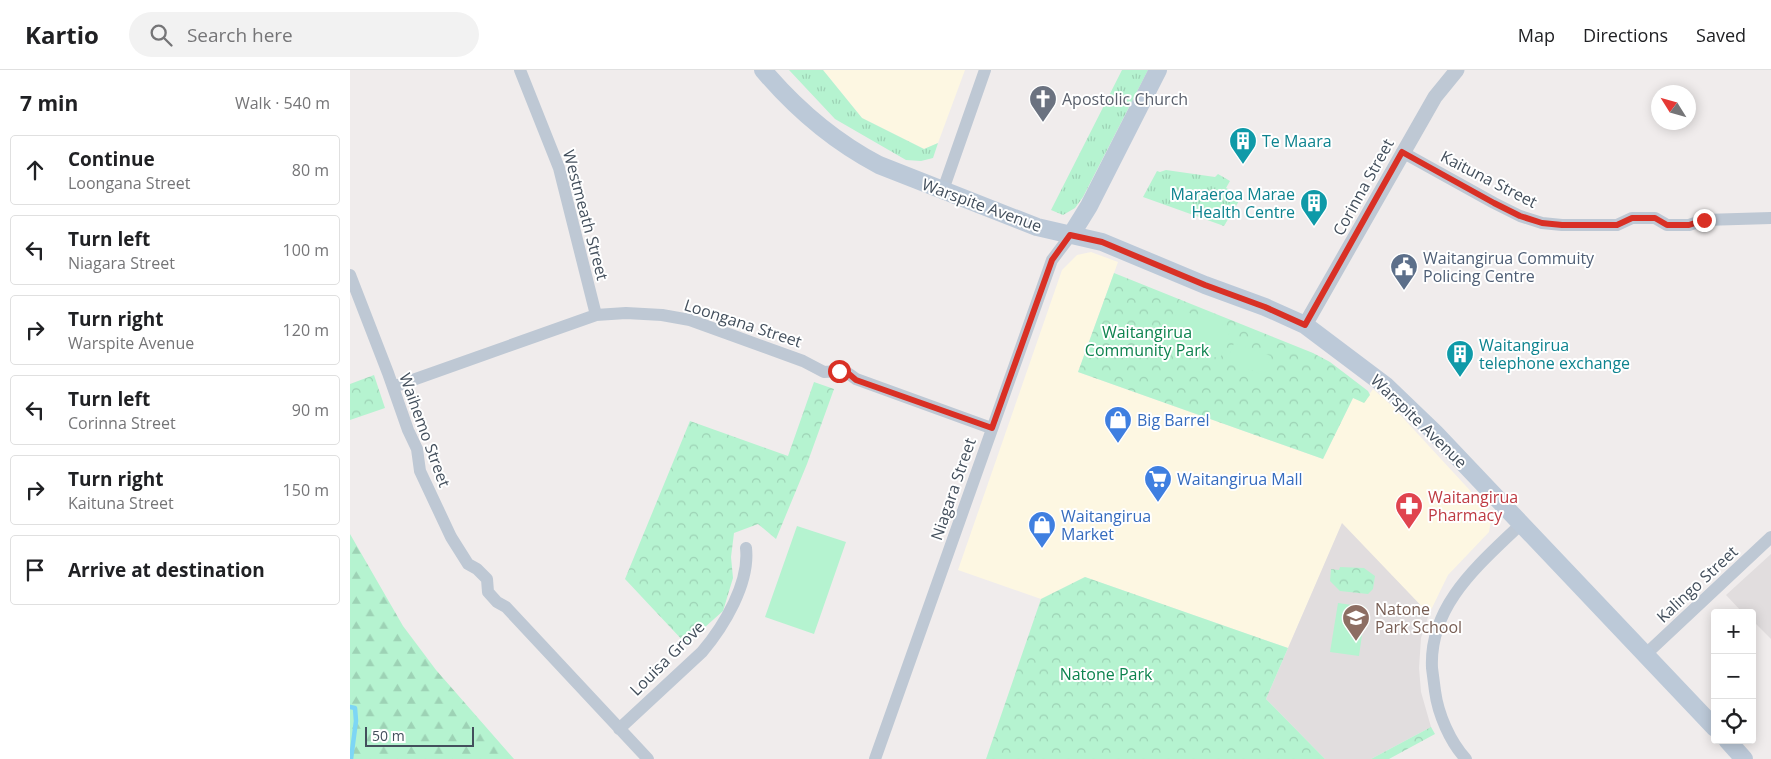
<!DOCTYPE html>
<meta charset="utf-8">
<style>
:root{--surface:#fff;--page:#f2f2f2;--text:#202124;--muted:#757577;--line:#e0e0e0}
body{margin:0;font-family:"Open Sans",sans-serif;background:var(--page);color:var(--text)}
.controls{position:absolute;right:15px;bottom:15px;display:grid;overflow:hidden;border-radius:5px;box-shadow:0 2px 12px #0003}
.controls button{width:45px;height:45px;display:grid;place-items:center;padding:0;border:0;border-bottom:1px solid var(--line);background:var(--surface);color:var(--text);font:25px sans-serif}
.compass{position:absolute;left:1301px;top:15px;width:45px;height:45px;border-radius:50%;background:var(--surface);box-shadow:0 2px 12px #0003;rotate:307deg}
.scale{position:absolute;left:15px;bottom:12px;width:109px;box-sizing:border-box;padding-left:5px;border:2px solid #434f5c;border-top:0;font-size:14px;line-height:18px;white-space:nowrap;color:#434f5c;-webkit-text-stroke:4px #fff;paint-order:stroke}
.stop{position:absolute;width:15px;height:15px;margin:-11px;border:4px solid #d93025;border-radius:50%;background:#fff}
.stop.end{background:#d93025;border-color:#fff;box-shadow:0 1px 5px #0008}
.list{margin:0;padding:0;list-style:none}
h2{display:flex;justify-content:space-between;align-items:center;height:65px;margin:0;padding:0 20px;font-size:21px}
h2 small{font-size:16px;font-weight:400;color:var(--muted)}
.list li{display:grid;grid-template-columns:32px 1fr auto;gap:15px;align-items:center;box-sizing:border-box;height:70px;margin:0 10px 10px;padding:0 10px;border:1px solid var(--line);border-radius:5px}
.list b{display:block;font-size:19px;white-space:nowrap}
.list p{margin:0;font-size:16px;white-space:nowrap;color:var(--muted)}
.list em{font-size:16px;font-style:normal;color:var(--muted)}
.icon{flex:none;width:28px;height:28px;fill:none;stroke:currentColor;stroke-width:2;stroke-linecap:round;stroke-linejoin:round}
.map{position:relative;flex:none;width:1421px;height:689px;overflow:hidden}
header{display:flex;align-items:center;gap:30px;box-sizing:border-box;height:70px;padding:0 25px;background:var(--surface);border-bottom:1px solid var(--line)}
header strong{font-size:24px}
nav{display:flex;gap:28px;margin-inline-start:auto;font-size:18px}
.search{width:350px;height:45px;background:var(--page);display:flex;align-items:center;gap:12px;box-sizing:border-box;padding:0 18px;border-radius:28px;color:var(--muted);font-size:19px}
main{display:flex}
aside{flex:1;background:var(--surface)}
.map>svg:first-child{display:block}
.commercial{fill:#fdf7e2}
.education{fill:#e1ddde}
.grass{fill:url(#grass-tufts)}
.forest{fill:url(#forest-firs)}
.park{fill:url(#park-crowns)}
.pitch{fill:#b5f3d0}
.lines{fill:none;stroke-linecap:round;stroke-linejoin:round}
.stream{stroke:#7dd6f5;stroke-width:4.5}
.minor{stroke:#bec8d4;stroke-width:12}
.tertiary{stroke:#bec8d4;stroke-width:15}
.secondary{stroke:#bcc9d8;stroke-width:18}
.route{stroke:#d93025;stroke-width:6}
.labels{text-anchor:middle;stroke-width:4;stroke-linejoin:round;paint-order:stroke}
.worship-label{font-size:16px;fill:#5b616d;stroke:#fff;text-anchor:start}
.culture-label{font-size:16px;fill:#0d838f;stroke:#fff;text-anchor:start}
.street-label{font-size:16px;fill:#434f5c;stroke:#fff}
.service-label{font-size:16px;fill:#4e5e75;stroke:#fff;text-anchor:start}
.park-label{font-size:16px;fill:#0d834e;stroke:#fff}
.shop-label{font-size:16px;fill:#366cbe;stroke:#fff;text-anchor:start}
.health-label{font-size:16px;fill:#be3a42;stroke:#fff;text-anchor:start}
.education-label{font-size:16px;fill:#785e54;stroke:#fff;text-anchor:start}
</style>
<header>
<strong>Kartio</strong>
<div class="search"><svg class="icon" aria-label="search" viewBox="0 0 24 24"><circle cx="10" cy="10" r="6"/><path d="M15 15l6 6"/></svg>Search here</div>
<nav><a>Map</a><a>Directions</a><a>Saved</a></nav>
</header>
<main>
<aside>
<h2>7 min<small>Walk · 540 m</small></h2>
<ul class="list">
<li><svg class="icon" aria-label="ahead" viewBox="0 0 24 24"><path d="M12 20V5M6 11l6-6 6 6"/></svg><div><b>Continue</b><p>Loongana Street</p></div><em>80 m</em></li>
<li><svg class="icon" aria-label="left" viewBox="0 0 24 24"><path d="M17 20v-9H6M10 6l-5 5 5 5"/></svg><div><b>Turn left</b><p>Niagara Street</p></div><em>100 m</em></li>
<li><svg class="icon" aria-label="right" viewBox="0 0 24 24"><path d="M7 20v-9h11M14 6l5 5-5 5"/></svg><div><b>Turn right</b><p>Warspite Avenue</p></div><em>120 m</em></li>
<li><svg class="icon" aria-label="left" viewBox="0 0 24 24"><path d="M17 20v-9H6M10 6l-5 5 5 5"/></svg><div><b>Turn left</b><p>Corinna Street</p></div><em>90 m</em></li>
<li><svg class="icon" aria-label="right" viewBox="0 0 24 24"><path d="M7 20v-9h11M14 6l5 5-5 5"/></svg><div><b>Turn right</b><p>Kaituna Street</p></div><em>150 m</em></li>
<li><svg class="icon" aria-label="arrive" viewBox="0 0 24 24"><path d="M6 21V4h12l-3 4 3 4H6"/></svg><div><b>Arrive at destination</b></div></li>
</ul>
</aside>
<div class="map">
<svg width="1421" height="689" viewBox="0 0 1421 689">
<defs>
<pattern id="grass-tufts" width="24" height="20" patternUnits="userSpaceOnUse" patternTransform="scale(1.25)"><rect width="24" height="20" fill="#b5f3d0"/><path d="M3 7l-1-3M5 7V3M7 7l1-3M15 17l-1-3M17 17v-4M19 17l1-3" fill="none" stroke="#9dd2b5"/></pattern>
<pattern id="forest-firs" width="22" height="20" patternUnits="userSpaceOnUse" patternTransform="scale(1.25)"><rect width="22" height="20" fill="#b5f3d0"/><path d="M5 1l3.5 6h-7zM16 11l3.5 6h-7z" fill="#9dd2b5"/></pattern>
<pattern id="park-crowns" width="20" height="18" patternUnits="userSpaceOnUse" patternTransform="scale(1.25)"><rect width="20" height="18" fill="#b5f3d0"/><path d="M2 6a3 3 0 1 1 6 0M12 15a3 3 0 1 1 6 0" fill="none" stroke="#9dd2b5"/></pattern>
</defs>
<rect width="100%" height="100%" fill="#f0ecec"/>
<path class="commercial" d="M473 0H615L588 73 574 79 512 48Z
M741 182 768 192 728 302 973 389 1003 328 1014 332 1023 319 1042 336 1139 441 1141 450 1139 462 1098 505 1079 544 992 454 938 578 735 507 691 529 608 500 712 200 727 185Z"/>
<path class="education" d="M992 453 1079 544 1071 568 1069 598 1071 622 1081 657 1021 689H975L916 629Z
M1421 484V569L1402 550V543H1393L1376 525Z"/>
<path class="grass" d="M439 0H473L512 48 574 79 588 73 583 88 571 91 556 90 485 49Z
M772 0H798L733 127 725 138 713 145 701 140Z
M816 100 865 107 868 104 880 111 876 118 892 126 874 156 793 127 807 101 810 102Z"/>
<path class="forest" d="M0 464 53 556 86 600 164 689H0Z"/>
<path class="park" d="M764 203 963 283 980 292 1018 321 1020 325 1014 333 1003 328 973 389 728 302Z
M24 305 35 338 0 350V314Z
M464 312 484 319 457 394 426 469 408 454 384 463 381 487 383 508 373 541 336 574 275 509 340 351 438 386Z
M990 497 1014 498 1025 506 1023 519 1018 524 990 521 980 511 981 499 989 500Z
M735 507 938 578 916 629 975 689H636L691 529Z
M1081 657 1085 664 1039 689H1021Z"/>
<path class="pitch" d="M828 239 881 258 870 289 817 270Z
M884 273 921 286 914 305 877 291Z
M447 456 496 472 464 564 415 547Z
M988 533 1016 537 1009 586 980 582Z"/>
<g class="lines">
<path class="stream" d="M0 637 5 638 6 651 1 689"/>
<path class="minor" d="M170 0 209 98 246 245
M1052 82 1144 133 1170 146 1192 153 1212 155H1267L1282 148H1305L1317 155H1339L1354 150 1421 148
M593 120 635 0
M0 205 38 303 58 360 67 379 70 401 101 467 118 494 127 499 137 509 138 522 147 532 156 537 298 689
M43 317 246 245 276 243 312 245 340 250 453 291 474 302 489 301 499 304 506 309 641 358
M1296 584 1421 467
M269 659 352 582C374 556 400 513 396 478
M525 689 702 190 721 165
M1116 689C1100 672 1088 644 1085 621 1084 613 1083 606 1082 598 1079 534 1131 493 1172 453"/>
<path class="tertiary" d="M955 255 1085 27 1107 0"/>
<path class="secondary" d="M413 0C446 39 483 71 529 95L687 157 752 172 855 215 915 237 955 255 1036 316 1085 363 1365 658
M721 165 739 136 808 0
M1377 670 1394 689"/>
</g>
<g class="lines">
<path class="route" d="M489 301 499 304 506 310 642 358 702 190 720 165 752 172 855 215 915 237 955 255 1052 82 1144 133 1170 146 1192 153 1212 155H1267L1282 148H1305L1317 155H1339L1354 150"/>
</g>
<defs>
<symbol id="church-pin" viewBox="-11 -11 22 30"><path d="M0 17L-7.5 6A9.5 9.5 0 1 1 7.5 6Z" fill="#6b7280" stroke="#fff"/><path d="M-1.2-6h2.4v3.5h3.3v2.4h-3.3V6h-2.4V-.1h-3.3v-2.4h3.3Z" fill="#fff"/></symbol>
<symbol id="building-pin" viewBox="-11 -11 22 30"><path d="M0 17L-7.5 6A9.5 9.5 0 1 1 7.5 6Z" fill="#0f9aa8" stroke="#fff"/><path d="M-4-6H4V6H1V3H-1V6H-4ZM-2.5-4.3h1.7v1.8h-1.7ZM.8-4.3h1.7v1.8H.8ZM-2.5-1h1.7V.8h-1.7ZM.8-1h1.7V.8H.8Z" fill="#fff"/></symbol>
<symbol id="civic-pin" viewBox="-11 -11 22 30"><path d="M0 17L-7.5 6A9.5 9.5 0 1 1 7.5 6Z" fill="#5c6f8a" stroke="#fff"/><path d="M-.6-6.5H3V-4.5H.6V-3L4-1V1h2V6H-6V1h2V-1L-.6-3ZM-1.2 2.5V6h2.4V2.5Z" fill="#fff"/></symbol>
<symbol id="shop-pin" viewBox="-11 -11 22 30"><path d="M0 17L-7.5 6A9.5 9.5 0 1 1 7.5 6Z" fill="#3f7fe0" stroke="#fff"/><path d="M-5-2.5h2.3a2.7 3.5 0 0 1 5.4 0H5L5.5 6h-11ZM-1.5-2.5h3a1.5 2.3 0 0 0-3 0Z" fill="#fff"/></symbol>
<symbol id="supermarket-pin" viewBox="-11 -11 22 30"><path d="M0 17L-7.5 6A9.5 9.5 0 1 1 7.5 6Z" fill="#3f7fe0" stroke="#fff"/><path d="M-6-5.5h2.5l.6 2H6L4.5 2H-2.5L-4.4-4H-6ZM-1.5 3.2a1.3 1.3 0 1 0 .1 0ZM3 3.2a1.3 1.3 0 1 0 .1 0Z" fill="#fff"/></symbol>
<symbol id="pharmacy-pin" viewBox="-11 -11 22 30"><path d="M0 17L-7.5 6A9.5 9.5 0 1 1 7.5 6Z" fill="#e0444e" stroke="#fff"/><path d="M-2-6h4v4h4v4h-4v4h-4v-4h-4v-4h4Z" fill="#fff"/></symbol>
<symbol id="school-pin" viewBox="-11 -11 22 30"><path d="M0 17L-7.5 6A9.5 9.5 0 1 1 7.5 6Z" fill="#8d6e63" stroke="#fff"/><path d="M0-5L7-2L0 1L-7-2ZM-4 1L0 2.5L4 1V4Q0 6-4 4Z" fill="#fff"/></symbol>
</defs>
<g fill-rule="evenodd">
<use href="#church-pin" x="677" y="13" width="32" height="43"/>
<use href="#building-pin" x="877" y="55" width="32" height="43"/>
<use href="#building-pin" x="948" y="117" width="32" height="43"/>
<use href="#civic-pin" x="1038" y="181" width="32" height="43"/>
<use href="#building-pin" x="1094" y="268" width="32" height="43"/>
<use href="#shop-pin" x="752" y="334" width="32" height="43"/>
<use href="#supermarket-pin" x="792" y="393" width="32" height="43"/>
<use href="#pharmacy-pin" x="1043" y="420" width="32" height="43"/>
<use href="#shop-pin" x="676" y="439" width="32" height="43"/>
<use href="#school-pin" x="990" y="532" width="32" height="43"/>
</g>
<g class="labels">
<g class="worship-label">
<text x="712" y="35">Apostolic Church</text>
</g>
<g class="culture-label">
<text x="912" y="77">Te Maara</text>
<text x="945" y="130" text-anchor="end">Maraeroa Marae<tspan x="945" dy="18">Health Centre</tspan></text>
<text x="1129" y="281">Waitangirua<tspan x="1129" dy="18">telephone exchange</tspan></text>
</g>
<g class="street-label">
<text transform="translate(1139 109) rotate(27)" y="6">Kaituna Street</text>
<text transform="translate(1013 117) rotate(-61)" y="6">Corinna Street</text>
<text transform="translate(632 135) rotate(20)" y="6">Warspite Avenue</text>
<text transform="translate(236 145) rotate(75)" y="6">Westmeath Street</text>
<text transform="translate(393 253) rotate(18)" y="6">Loongana Street</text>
<text transform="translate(1069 351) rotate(44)" y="6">Warspite Avenue</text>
<text transform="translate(75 360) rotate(70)" y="6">Waihemo Street</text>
<text transform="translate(603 419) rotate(-71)" y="6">Niagara Street</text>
<text transform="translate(1347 514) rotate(-43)" y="6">Kalingo Street</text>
<text transform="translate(317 588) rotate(-45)" y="6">Louisa Grove</text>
</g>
<g class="service-label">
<text x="1073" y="194">Waitangirua Commuity<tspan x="1073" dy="18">Policing Centre</tspan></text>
</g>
<g class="park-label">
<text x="797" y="268">Waitangirua<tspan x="797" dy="18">Community Park</tspan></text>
<text x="756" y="610">Natone Park</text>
</g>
<g class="shop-label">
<text x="787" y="356">Big Barrel</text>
<text x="827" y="415">Waitangirua Mall</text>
<text x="711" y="452">Waitangirua<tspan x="711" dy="18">Market</tspan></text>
</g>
<g class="health-label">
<text x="1078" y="433">Waitangirua<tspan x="1078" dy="18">Pharmacy</tspan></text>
</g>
<g class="education-label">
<text x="1025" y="545">Natone<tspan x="1025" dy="18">Park School</tspan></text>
</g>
</g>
</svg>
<div class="controls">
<button>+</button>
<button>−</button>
<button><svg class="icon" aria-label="locate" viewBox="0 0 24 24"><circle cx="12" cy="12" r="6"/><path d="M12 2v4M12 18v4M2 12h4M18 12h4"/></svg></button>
</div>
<svg class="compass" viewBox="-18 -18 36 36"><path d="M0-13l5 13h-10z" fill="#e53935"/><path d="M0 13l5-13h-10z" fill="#757577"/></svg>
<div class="scale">50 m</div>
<div class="stop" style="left:489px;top:301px"></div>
<div class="stop end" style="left:1354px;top:150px"></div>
</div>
</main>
